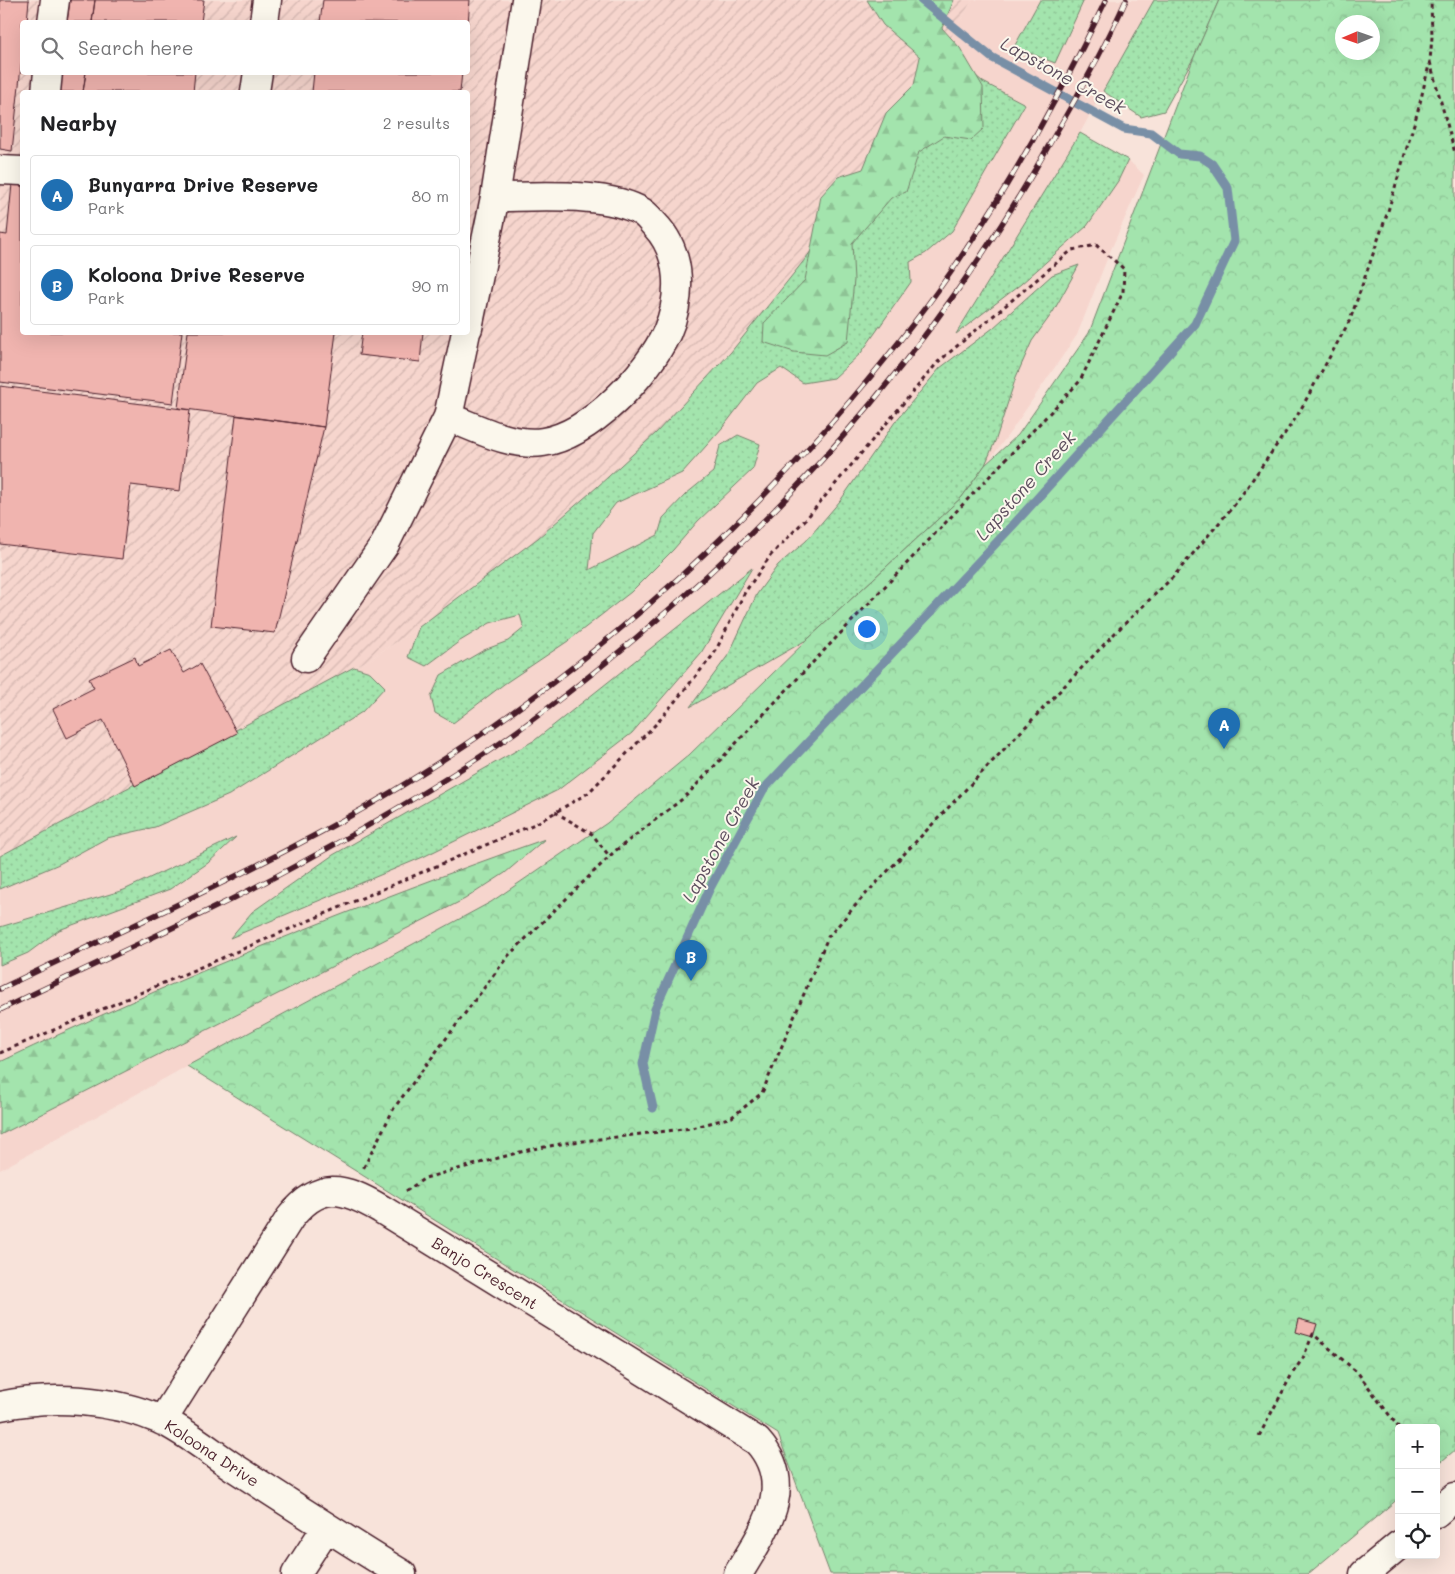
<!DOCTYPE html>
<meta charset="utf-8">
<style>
:root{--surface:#fff;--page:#f6f6f6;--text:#202124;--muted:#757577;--line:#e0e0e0;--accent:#1f6fb2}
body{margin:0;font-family:Mali,sans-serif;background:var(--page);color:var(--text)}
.controls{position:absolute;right:15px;bottom:15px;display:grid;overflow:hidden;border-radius:5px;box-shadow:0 5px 20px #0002}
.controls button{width:45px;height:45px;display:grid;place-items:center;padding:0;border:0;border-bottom:1px solid var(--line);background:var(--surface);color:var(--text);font:25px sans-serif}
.compass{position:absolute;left:1335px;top:15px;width:45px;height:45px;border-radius:50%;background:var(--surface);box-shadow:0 5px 20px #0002;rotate:268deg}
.you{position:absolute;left:866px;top:628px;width:18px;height:18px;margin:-12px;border:4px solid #fff;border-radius:50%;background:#1a73e8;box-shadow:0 0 0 8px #1a73e833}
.badge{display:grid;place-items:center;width:32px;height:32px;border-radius:50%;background:var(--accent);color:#fff;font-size:16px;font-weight:700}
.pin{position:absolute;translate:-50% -41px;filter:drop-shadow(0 1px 2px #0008)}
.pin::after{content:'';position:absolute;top:26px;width:18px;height:15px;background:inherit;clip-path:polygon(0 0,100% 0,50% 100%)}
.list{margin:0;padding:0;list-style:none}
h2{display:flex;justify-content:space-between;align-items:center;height:65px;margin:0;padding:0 20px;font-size:21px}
h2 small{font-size:16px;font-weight:400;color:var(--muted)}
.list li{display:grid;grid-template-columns:32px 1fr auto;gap:15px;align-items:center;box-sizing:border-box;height:80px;margin:0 10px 10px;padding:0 10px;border:1px solid var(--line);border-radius:5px}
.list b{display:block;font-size:19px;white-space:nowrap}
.list p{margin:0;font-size:16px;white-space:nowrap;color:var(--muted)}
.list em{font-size:16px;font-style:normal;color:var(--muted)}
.icon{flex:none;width:28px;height:28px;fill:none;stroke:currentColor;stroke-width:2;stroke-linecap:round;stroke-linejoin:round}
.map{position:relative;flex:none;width:1455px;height:1574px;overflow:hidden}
.search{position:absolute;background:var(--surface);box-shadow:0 5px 20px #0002;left:20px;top:20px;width:450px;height:55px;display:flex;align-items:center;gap:12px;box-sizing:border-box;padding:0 18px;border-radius:5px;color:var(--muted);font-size:19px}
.panel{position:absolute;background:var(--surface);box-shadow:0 5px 20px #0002;left:20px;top:90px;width:450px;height:245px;border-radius:5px}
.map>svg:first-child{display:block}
.built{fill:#f6d5cd}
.industrial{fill:url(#industrial-furrows);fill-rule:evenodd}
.grass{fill:url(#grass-dots);stroke:#76826c}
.forest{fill:url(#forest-firs);stroke:#76826c}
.park{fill:url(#park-crowns);stroke:#76826c;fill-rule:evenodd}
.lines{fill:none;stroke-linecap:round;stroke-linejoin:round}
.stream{stroke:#788fa6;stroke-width:9}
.building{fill:#f0b4af;stroke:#4a1f2b}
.minor-casing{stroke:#4a1f2b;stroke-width:31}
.path{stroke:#4a1f2b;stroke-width:3;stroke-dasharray:4 4;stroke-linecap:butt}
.minor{stroke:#fbf7ec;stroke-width:28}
.rail-casing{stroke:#4a1f2b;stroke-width:5.5}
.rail{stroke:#fbf7ec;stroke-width:4;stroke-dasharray:11;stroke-linecap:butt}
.labels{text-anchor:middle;stroke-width:4;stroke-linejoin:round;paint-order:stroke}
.street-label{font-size:16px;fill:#4a1f2b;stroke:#fbf7ec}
.water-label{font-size:18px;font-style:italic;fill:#5d4e5e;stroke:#fbf7ec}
</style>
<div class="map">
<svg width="1455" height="1574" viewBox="0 0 1455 1574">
<defs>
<pattern id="industrial-furrows" width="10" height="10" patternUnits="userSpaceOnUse" patternTransform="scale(1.25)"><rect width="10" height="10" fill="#f6d5cd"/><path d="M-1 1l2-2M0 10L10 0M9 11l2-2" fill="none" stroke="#d4b6b0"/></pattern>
<pattern id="grass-dots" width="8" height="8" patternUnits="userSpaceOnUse" patternTransform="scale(1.25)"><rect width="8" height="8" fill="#a3e4ad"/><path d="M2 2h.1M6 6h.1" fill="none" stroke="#8ec395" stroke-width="1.8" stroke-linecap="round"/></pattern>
<pattern id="forest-firs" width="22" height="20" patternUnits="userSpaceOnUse" patternTransform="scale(1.25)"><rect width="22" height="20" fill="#a3e4ad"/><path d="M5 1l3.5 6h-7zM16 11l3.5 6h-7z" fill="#8ec395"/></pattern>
<pattern id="park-crowns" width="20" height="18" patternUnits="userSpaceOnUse" patternTransform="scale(1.25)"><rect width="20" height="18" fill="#a3e4ad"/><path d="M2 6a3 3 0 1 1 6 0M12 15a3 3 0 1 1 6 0" fill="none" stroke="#8ec395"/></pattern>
</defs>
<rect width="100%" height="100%" fill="#f8e3da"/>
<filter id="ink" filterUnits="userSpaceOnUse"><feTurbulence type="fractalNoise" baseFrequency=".02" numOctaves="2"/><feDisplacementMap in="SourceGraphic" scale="10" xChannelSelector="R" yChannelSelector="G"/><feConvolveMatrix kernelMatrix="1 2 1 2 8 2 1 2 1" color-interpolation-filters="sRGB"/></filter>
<g filter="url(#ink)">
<path class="built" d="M972 0H1219L1194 57 1164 111 1141 117 1103 91 1080 133 1128 160 1144 175 1109 254 1077 335 1011 431 962 497 808 639 689 755 607 823 491 902 196 1061 0 1170V856L372 658 419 627 538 538 899 129Z"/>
<path class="industrial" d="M0 0H972L899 129 806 258 731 352 656 433 597 487 538 538 419 627 372 658 0 856ZM22 22H468V72H22ZM22 92H468V332H22Z"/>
<path class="grass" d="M1040 0H1084L1055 63 1014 47Z
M1154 0H1219L1194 57 1164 111 1141 117 1103 91Z
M945 49 983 82 1025 104 952 231 926 253 910 262 911 282 861 353 834 378 803 383 781 368 757 383 723 427 682 473 616 503 593 533 589 570 658 535 663 518 686 494 713 472 720 446 738 435 760 444 753 469 698 521 673 550 631 592 568 641 504 684 453 723 435 713 431 697 441 675 484 650 508 641 524 628 520 615 490 623 460 641 426 666 408 657 419 627 538 538 597 487 656 433 731 352 806 258 867 174Z
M1080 133 1128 160 1118 181 1087 226 1021 284 956 334Z
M1079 265 1053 312 1032 341 1016 377 996 439 985 465 962 497 808 639 690 707 729 654 757 594 778 565 806 541 840 501 895 422 940 368 993 328 1052 275Z
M752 568 701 653 632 733 558 790 423 857 230 938 252 912 333 855 535 740Z
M354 667 370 672 385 687 362 712 229 795 155 827 107 838 59 864 0 889V856Z
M236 837 208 863 170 889 59 930 28 953 0 965V927L124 890Z"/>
<path class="forest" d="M867 0H954L942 28 960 48 983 87 984 128 971 140 944 136 919 152 906 192 891 198 852 243 854 280 848 342 825 355 794 352 763 342 764 323 805 280 821 196 838 177 863 169 886 113 914 85 920 57 883 25Z
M545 839 505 873 465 899 0 1135V1062C177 978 360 904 545 839Z"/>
<path class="park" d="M1219 0H1455V1450L1436 1466V1428H1399V1498L1308 1574H830L778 1434 187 1066 491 902 607 823 689 755 808 639 962 497 985 465 1018 435 1089 333 1194 57ZM1342 22H1372V52H1342Z"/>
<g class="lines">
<path class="stream" d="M653 1108 643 1064 655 1009 710 888 763 790 1015 523 1195 324 1234 241 1228 188 1212 164 1200 156 1179 154 1151 133 1124 129 991 57 921 0"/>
</g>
<path class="building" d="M0 0H29L27 22H22V57L12 151 0 149Z
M70 0H95L92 22H67Z
M95 0H204L201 22H92Z
M323 0H470L468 23 320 22Z
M61 72H86L83 92H59Z
M86 72H195L193 92H83Z
M314 72H462L460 92H312Z
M12 184 22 186V332H182L173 403 0 382V234L7 235Z
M188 332H336L324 427 178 408Z
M362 332H423L420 362 359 355Z
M0 386 190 410 180 491 131 485 122 559 0 544Z
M236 415 324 427 275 633 211 626Z
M171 650 184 673 200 664 237 733 135 786 103 720 67 738 53 709 94 688 89 679 135 657 138 666Z
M1299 1319 1317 1324 1313 1337 1296 1332Z"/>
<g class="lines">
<defs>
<path id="minor" d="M52 22 55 0
M264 22 267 0
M46 92 48 72
M255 92 258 72
M0 170 22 171
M468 328 495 197 526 0
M448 417C477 428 512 447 543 442 590 435 648 374 667 332 682 297 682 253 655 225 651 221 647 215 642 212 608 191 535 197 495 197
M306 658 385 544 448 417 466 332
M0 1406C51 1395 113 1399 161 1420 184 1430 216 1456 238 1470 292 1505 346 1540 402 1574
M162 1421 290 1218C320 1180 343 1187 381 1209L757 1441C798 1486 763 1532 738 1574
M1436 1513 1455 1497
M296 1574 326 1528
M1364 1574 1399 1545"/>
</defs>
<use href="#minor" class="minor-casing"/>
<path class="path" d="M1430 62 1455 153
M555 812 592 834 610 857
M0 1053 537 823 588 793 658 722 714 654 745 592 771 555 806 519 938 362 1072 250 1096 245 1124 269 1123 292 1080 381 685 797 615 851 508 956 394 1108 363 1169
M406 1191 425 1178 528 1150 566 1143 692 1128 732 1117 762 1093 828 937 863 897 1115 633 1173 577 1236 503 1297 416 1350 320 1388 211 1419 107 1430 61 1432 37 1431 0
M1259 1436 1292 1374 1303 1358 1313 1334 1358 1373 1399 1428"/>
<use href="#minor" class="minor"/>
<defs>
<path id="rail" d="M0 989C115 933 231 882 343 820 528 717 693 580 832 422 874 374 915 324 951 272 1010 185 1061 94 1106 0
M0 1010C77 972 155 937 232 899 313 858 393 813 469 764 528 726 583 682 637 637 809 493 948 328 1057 131 1082 88 1106 45 1126 0"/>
</defs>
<use href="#rail" class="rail-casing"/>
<use href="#rail" class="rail"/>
</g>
</g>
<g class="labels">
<g class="street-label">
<text transform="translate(485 1273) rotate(32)" y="6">Banjo Crescent</text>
<text transform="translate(212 1453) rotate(33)" y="6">Koloona Drive</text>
</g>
<g class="water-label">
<text transform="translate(1063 76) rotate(29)" y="6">Lapstone Creek</text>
<text transform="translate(1026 486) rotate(-48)" y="6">Lapstone Creek</text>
<text transform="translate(721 840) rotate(-61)" y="6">Lapstone Creek</text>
</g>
</g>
</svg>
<div class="controls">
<button>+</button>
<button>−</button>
<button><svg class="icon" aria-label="locate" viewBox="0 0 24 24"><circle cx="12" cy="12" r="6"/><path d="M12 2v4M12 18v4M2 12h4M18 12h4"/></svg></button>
</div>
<svg class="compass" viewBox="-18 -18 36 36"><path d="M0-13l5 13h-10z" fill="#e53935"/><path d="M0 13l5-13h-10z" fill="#757577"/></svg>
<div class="you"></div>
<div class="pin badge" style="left:1224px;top:749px">A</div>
<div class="pin badge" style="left:691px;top:981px">B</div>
<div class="search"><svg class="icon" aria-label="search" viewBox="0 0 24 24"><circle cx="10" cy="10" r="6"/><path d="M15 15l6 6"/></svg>Search here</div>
<section class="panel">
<h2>Nearby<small>2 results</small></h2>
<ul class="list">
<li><span class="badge">A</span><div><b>Bunyarra Drive Reserve</b><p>Park</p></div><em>80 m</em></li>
<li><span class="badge">B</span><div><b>Koloona Drive Reserve</b><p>Park</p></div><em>90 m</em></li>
</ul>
</section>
</div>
